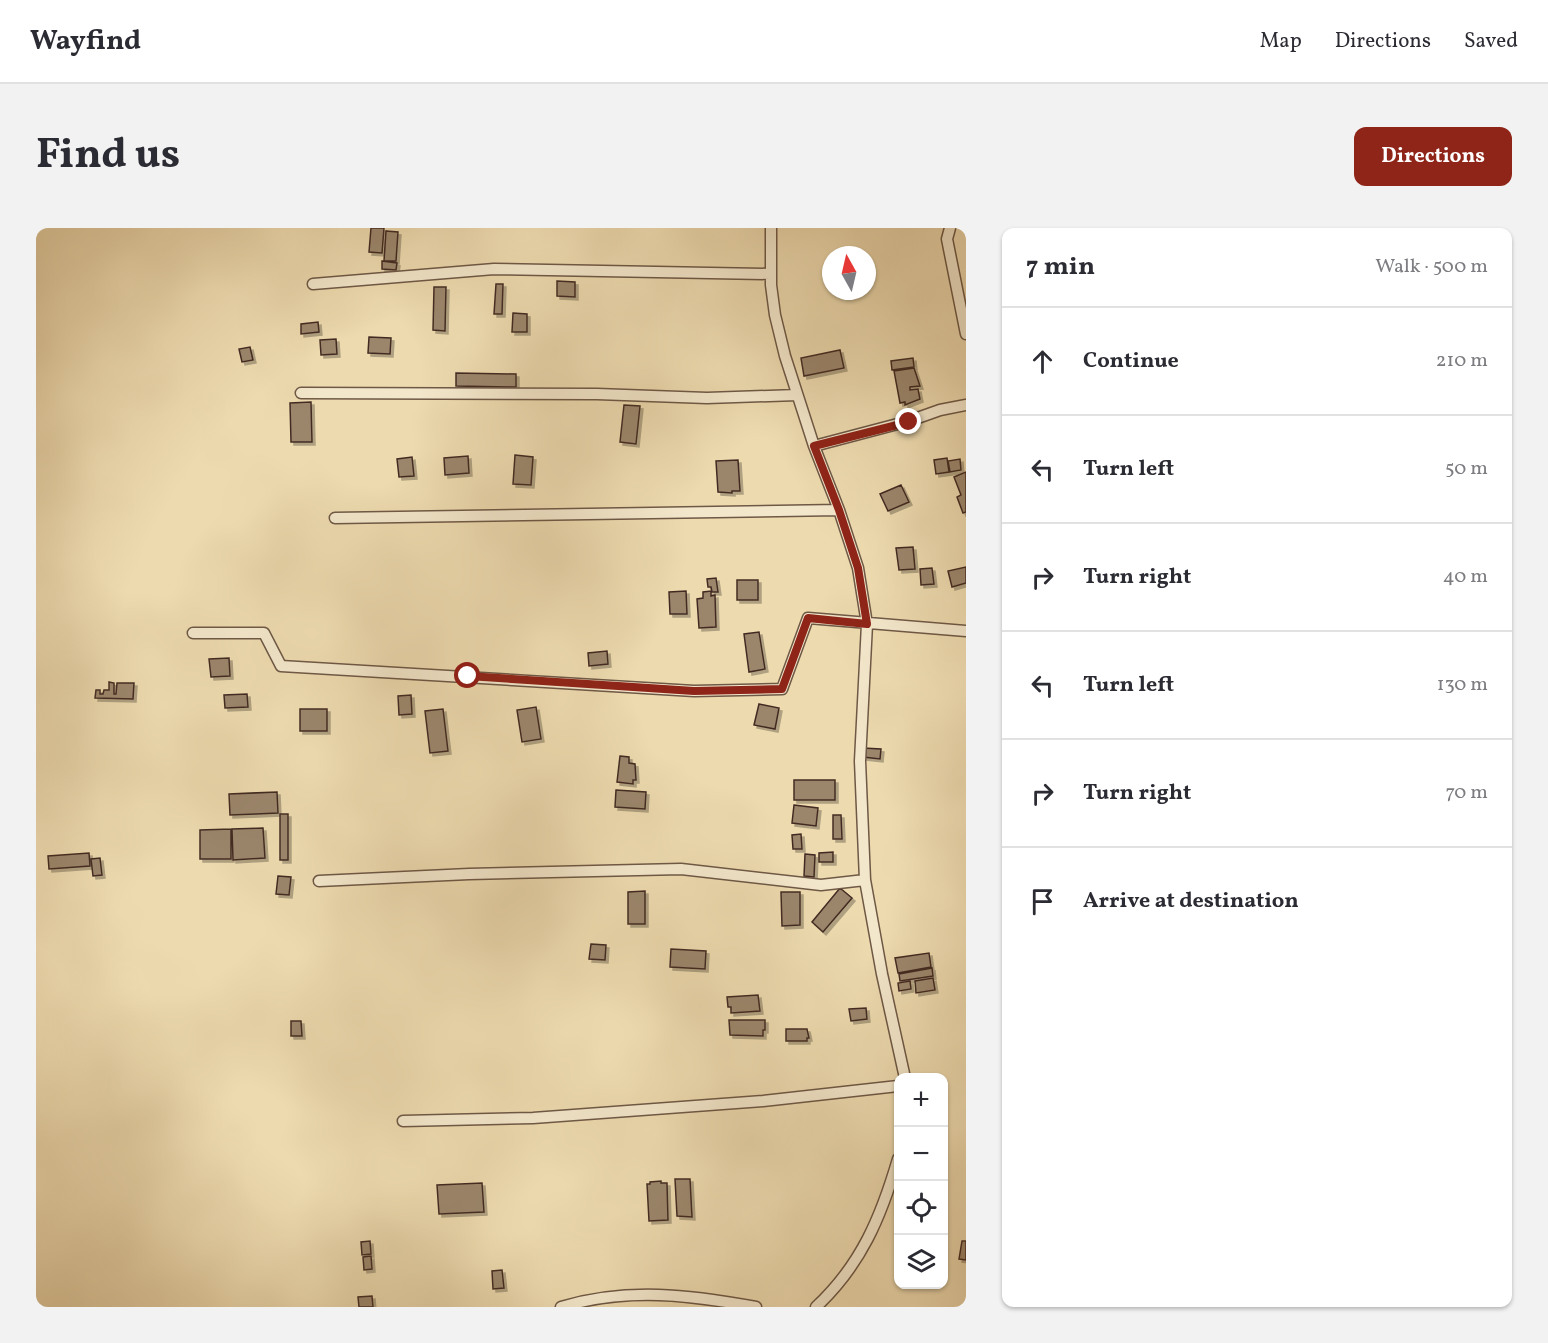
<!DOCTYPE html>
<meta charset="utf-8">
<style>
:root{--surface:#fff;--page:#f2f2f3;--text:#2b2b33;--muted:#7c7c81;--line:#e1e1e2;--accent:#8f2418}
body{margin:0;font-family:Vollkorn,serif;background:var(--page);color:var(--text)}
.controls{position:absolute;right:18px;bottom:18px;display:grid;overflow:hidden;border-radius:12px;box-shadow:0 2px 4px #0004}
.controls button{width:54px;height:54px;display:grid;place-items:center;padding:0;border:0;border-bottom:2px solid var(--line);background:var(--surface);color:var(--text);font:30px sans-serif}
.compass{position:absolute;left:786px;top:18px;width:54px;height:54px;border-radius:50%;background:var(--surface);box-shadow:0 2px 4px #0004;rotate:352deg}
.stop{position:absolute;width:18px;height:18px;margin:-14px;border:4px solid #8f2418;border-radius:50%;background:#fff}
.stop.end{background:#8f2418;border-color:#fff;box-shadow:0 2px 6px #0008}
.list{margin:0;padding:0;list-style:none}
h2{display:flex;justify-content:space-between;align-items:center;height:78px;margin:0;padding:0 24px;font-size:26px}
h2 small{font-size:20px;font-weight:400;color:var(--muted)}
.list li{display:grid;grid-template-columns:39px 1fr auto;gap:18px;align-items:center;box-sizing:border-box;height:108px;padding:0 24px;border-top:2px solid var(--line)}
.list b{display:block;font-size:22px;white-space:nowrap}
.list em{font-size:20px;font-style:normal;color:var(--muted)}
.icon{flex:none;width:33px;height:33px;fill:none;stroke:currentColor;stroke-width:2;stroke-linecap:round;stroke-linejoin:round}
.map{position:relative;flex:none;width:930px;height:1079px;overflow:hidden;border-radius:12px}
header{display:flex;align-items:center;gap:36px;box-sizing:border-box;height:84px;padding:0 30px;background:var(--surface);border-bottom:2px solid var(--line)}
header strong{font-size:28px}
nav{display:flex;gap:33px;margin-inline-start:auto;font-size:21px}
.intro{display:flex;align-items:center;justify-content:space-between;box-sizing:border-box;height:144px;padding:0 36px}
h1{margin:0;font-size:42px}
.button{padding:15px 27px;border-radius:12px;background:var(--accent);color:#fff;font-size:21px;font-weight:700}
main{display:flex;gap:36px;padding:0 36px}
aside{flex:1;background:var(--surface);border-radius:12px;box-shadow:0 2px 4px #0004}
.map>svg:first-child{display:block}
.building{fill:#9b866c;stroke:#432c23;stroke-width:1.5;filter:url(#shadow)}
.lines{fill:none;stroke-linecap:round;stroke-linejoin:round}
.minor-casing{stroke:#6e5846;stroke-width:13}
.minor{stroke:#f3e7cb;stroke-width:10}
.route{stroke:#8f2418;stroke-width:8}
</style>
<header>
<strong>Wayfind</strong>
<nav><a>Map</a><a>Directions</a><a>Saved</a></nav>
</header>
<div class="intro"><h1>Find us</h1><a class="button">Directions</a></div>
<main>
<div class="map">
<svg width="930" height="1079" viewBox="0 0 930 1079">
<defs>
<filter id="shadow"><feDropShadow dx="3" dy="3" stdDeviation="0" flood-color="#0004"/></filter>
</defs>
<rect width="100%" height="100%" fill="#eddaaf"/>
<filter id="stains"><feTurbulence type="fractalNoise" baseFrequency=".00333" numOctaves="4"/><feColorMatrix values="0 0 0 0 .2 0 0 0 0 .09 0 0 0 0 .02 0 0 0 .5 -.17"/></filter>
<radialGradient id="worn" r=".72"><stop offset=".6" stop-color="#630" stop-opacity="0"/><stop offset="1" stop-color="#630" stop-opacity=".3"/></radialGradient>
<path class="building" d="M335 0H348L346 25 333 24Z
M350 3 362 4 360 33H348Z
M346 33 361 35 360 42 346 41Z
M521 53 539 54V69L521 68Z
M460 56H467L466 86H458Z
M398 59H410L409 103 397 102Z
M477 85 491 86V104H476Z
M282 94 283 104 265 106V96Z
M333 109 355 110 354 126 332 125Z
M300 111 301 126 285 127 284 112Z
M214 119 217 132 206 134 203 121Z
M804 122 808 140 768 148 765 130Z
M877 130 878 139 856 142 855 133Z
M878 140 884 158 874 159V162L882 161 884 171 869 177V174L864 175 858 143Z
M420 145 480 146V159L420 158Z
M275 174 276 214H255L254 175Z
M588 177 604 178 600 216 584 214Z
M479 227 497 229 495 257 477 256Z
M432 228 433 245 409 247 408 230Z
M376 229 378 248 363 249 361 231Z
M911 230 913 244 900 246 898 232Z
M924 231 925 242 914 244 912 233Z
M702 232 704 263H696V265L682 264 680 233Z
M930 244V284L927 285 921 269 925 267 918 249Z
M865 257 873 274 852 283 844 266Z
M877 319 879 341 863 342 860 320Z
M930 339V355L916 359 912 343Z
M896 340 898 356 885 357 884 341Z
M680 350 682 364H676L675 359H672L671 351Z
M701 352H722V372H701Z
M650 363 651 386H634L633 364Z
M675 363V368L679 367 680 399 663 400 661 371 667 370V364Z
M723 404 729 441 713 444 708 406Z
M571 423 572 436 553 438 552 425Z
M193 430 194 448 175 449 173 431Z
M73 454 78 455V466H80L81 455H98L97 471 59 470 60 462H64V466H67L68 462H73Z
M211 466 212 479 189 480 188 467Z
M375 467 376 486 363 487 362 468Z
M723 476 743 480 739 501 718 497Z
M500 479 505 511 486 514 481 482Z
M264 481H291V503H264Z
M407 481 412 523 394 525 389 483Z
M827 520 845 521 844 531 827 529Z
M584 528 593 529V535L599 536 600 552H597V556L581 554Z
M758 552H799V572H758Z
M580 562 610 564 609 581 579 579Z
M241 564 242 585 194 587 193 566Z
M758 577 782 580 780 598 756 595Z
M244 586H252V632H244Z
M797 587H805L806 611H797Z
M227 600 229 630 197 632 196 601Z
M195 601V631H164V602Z
M765 606 766 621H757L756 607Z
M797 624V634H783V625Z
M53 625 54 638 13 641 12 628Z
M769 626 779 627 778 649 768 648Z
M64 630 66 647 57 648 55 631Z
M242 648 255 649 253 667 240 666Z
M804 660 816 670 787 704 776 694Z
M609 663V696H592V664Z
M745 664H764V697L746 698Z
M555 716 570 717 569 732 553 731Z
M635 721 670 723 669 741 634 739Z
M893 725 895 739 862 745 859 730Z
M896 740 897 748 864 753 863 746Z
M897 750 899 762 880 765 879 753Z
M874 753 875 761 863 763 862 755Z
M722 767 724 783 695 785V779H692L691 769Z
M830 780 831 791 815 793 813 781Z
M693 792H729V802H727V808L694 807Z
M255 793H265L266 808H255Z
M750 801H771L773 810H771V813H750Z
M639 951H654L656 989 641 988Z
M625 953V955H631L632 992 613 993 611 956H614V954Z
M446 955 448 984 403 986 401 957Z
M334 1013 335 1026 326 1027 325 1014Z
M926 1013H930V1032L923 1031Z
M335 1028 336 1041 328 1042 327 1029Z
M466 1042 468 1060 457 1061 456 1043Z
M336 1068 337 1079H323L322 1069Z"/>
<g class="lines">
<defs>
<path id="minor" d="M735 0V57L739 87 749 128 778 218 803 282 822 340 831 396 824 533 829 652 846 746 869 850
M914 0 911 11 930 106
M277 56 458 41 734 46
M265 165 561 166 671 170 761 167
M778 218 873 193 904 182 930 177
M299 290 803 282
M157 405H228L245 438 658 463 746 461 772 390 930 403
M283 653 433 646 645 641 785 657 829 652
M367 893 497 890 727 873 862 858
M525 1079C592 1059 654 1067 720 1079
M780 1079C825 1037 845 989 862 931"/>
</defs>
<use href="#minor" class="minor-casing"/>
<use href="#minor" class="minor"/>
</g>
<g class="lines">
<path class="route" d="M432 448 658 463 746 461 772 390 831 396 822 340 803 282 778 218 873 194"/>
</g>
<rect width="100%" height="100%" filter="url(#stains)"/>
<rect width="100%" height="100%" fill="url(#worn)"/>
</svg>
<div class="controls">
<button>+</button>
<button>−</button>
<button><svg class="icon" aria-label="locate" viewBox="0 0 24 24"><circle cx="12" cy="12" r="6"/><path d="M12 2v4M12 18v4M2 12h4M18 12h4"/></svg></button>
<button><svg class="icon" aria-label="layers" viewBox="0 0 24 24"><path d="M12 4l9 5-9 5-9-5zM3 14l9 5 9-5"/></svg></button>
</div>
<svg class="compass" viewBox="-18 -18 36 36"><path d="M0-13l5 13h-10z" fill="#e53935"/><path d="M0 13l5-13h-10z" fill="#7c7c81"/></svg>
<div class="stop" style="left:432px;top:448px"></div>
<div class="stop end" style="left:873px;top:194px"></div>
</div>
<aside>
<h2>7 min<small>Walk · 500 m</small></h2>
<ul class="list">
<li><svg class="icon" aria-label="ahead" viewBox="0 0 24 24"><path d="M12 20V5M6 11l6-6 6 6"/></svg><div><b>Continue</b></div><em>210 m</em></li>
<li><svg class="icon" aria-label="left" viewBox="0 0 24 24"><path d="M17 20v-9H6M10 6l-5 5 5 5"/></svg><div><b>Turn left</b></div><em>50 m</em></li>
<li><svg class="icon" aria-label="right" viewBox="0 0 24 24"><path d="M7 20v-9h11M14 6l5 5-5 5"/></svg><div><b>Turn right</b></div><em>40 m</em></li>
<li><svg class="icon" aria-label="left" viewBox="0 0 24 24"><path d="M17 20v-9H6M10 6l-5 5 5 5"/></svg><div><b>Turn left</b></div><em>130 m</em></li>
<li><svg class="icon" aria-label="right" viewBox="0 0 24 24"><path d="M7 20v-9h11M14 6l5 5-5 5"/></svg><div><b>Turn right</b></div><em>70 m</em></li>
<li><svg class="icon" aria-label="arrive" viewBox="0 0 24 24"><path d="M6 21V4h12l-3 4 3 4H6"/></svg><div><b>Arrive at destination</b></div></li>
</ul>
</aside>
</main>
